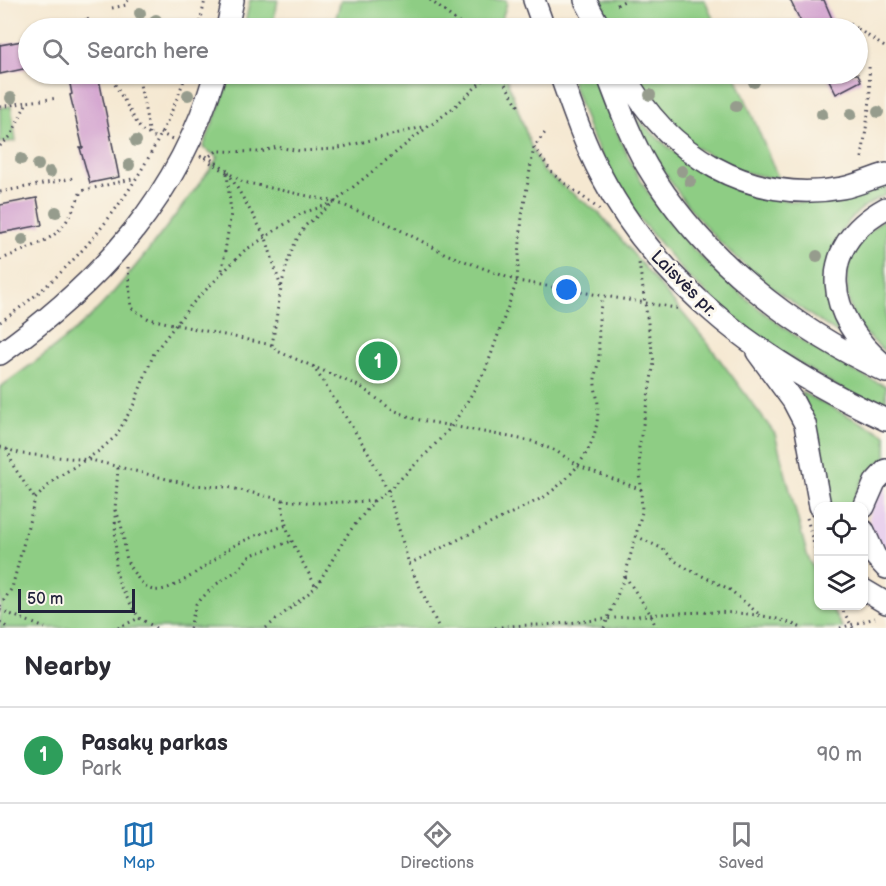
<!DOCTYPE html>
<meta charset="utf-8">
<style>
:root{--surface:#fff;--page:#f7f7f7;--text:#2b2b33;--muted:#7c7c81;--line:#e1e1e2;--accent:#1f6fb2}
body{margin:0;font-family:"Balsamiq Sans",sans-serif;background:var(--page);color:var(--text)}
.controls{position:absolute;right:18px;bottom:18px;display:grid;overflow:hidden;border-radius:12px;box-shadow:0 2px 4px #0004}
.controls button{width:54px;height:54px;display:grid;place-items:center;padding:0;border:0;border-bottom:2px solid var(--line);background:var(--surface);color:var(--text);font:30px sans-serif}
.scale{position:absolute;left:18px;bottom:15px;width:117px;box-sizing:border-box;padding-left:6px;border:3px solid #22223b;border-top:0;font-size:16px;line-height:21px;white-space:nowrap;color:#22223b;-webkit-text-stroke:4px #fbf7ec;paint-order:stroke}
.you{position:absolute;left:567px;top:290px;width:21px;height:21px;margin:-15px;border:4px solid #fff;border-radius:50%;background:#1a73e8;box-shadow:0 0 0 9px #1a73e833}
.badge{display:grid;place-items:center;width:39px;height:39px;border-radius:50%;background:var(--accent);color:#fff;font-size:20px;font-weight:700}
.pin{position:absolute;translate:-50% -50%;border:3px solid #fff;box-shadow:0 2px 6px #0006}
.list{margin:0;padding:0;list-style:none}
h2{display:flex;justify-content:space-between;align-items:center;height:78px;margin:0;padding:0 24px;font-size:26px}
h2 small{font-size:20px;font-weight:400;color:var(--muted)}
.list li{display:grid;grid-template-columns:39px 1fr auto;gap:18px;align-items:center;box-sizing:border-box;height:96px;padding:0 24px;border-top:2px solid var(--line)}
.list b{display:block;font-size:22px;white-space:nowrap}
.list p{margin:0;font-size:20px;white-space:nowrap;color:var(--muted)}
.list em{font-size:20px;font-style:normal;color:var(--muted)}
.icon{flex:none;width:33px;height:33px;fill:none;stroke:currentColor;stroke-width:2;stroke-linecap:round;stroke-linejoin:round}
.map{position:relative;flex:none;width:886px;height:628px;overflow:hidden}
.search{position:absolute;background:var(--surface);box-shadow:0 2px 4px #0004;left:18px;right:18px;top:18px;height:66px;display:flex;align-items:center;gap:15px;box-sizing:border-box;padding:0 21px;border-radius:33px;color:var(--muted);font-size:22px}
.sheet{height:174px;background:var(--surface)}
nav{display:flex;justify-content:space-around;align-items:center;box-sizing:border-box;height:84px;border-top:2px solid var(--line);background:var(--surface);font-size:16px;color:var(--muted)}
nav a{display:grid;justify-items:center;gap:3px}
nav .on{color:var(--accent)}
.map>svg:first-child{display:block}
.built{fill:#e9d2ed}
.green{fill:#8ecd84;stroke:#587860;stroke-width:1.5}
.building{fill:#d09dcd}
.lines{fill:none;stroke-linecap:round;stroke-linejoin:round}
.major-casing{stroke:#424052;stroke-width:24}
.path{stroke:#424052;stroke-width:3;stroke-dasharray:1.5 4.5;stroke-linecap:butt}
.major{stroke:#fff;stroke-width:21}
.tree{fill:#969c8d}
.labels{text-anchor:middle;stroke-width:6;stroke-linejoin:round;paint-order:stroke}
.street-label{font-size:18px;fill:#22223b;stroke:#fbf7ec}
</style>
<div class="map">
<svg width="886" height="628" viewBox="0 0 886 628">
<rect width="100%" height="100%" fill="#fbf7ec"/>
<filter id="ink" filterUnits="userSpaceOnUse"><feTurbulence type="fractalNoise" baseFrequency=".0167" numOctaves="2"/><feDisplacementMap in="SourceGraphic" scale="12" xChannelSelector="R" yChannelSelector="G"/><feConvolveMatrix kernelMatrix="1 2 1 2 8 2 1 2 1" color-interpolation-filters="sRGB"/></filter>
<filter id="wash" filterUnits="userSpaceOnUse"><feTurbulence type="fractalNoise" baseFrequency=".008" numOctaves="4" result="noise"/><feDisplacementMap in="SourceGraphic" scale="24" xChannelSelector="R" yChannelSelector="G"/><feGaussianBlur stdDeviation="1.35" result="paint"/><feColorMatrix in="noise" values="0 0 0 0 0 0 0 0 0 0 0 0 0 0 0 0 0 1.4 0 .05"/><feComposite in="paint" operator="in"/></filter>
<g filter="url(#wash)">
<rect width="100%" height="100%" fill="#f5e8d1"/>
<path class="built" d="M886 480V557L871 536 869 519 871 506Z"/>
<path class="green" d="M250 0H278L272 28H244Z
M341 0H506L507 3 499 28H333Z
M599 0H705L717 28H610Z
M232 74H505L531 146 543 171 600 214 706 341 775 434 807 554 818 580V606H830L843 628H0V387C35 362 70 338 100 307 140 264 174 217 209 171L218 157 203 148Z
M569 74H595C608 109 621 146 640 179 687 261 799 350 886 386V411L861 401 759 339 688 277 635 214 612 178 589 130Z
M630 74H735L779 180 740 171 689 144Z
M11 106 16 141 0 143V108Z
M634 115C674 156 716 188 773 198 782 199 792 202 801 202 830 199 858 192 886 184V195C827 218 816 283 840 335 746 274 681 220 634 115Z
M886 217V353C877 344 864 334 857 323 843 300 843 260 862 239 869 231 878 224 886 217Z
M801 392 886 435V458C868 469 857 486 853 506H830L818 436Z"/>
<g id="blocks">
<path class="building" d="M790 0H824L836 28H804Z
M88 19 89 28H73L72 22Z
M28 40V68L0 74V45Z
M68 74H98L119 177 90 183 80 148H83L70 95 72 94Z
M826 74H858L861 81 836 94Z
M37 198 42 225 0 233V205Z"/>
</g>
</g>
<g filter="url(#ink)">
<use href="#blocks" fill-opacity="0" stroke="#424052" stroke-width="1.5"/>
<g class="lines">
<defs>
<path id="major" d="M534 0 544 28
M585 0 600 28
M227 28 233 0
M560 74C572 108 584 143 601 175 662 291 770 366 886 420
M607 74C619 105 630 137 647 166 702 258 790 327 886 372
M624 74C666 154 751 205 842 188 857 185 872 178 886 174
M757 352 793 401 805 424 820 506
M0 354C101 282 180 195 215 74
M883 364C827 317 813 248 886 208
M864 507 875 482 886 470
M864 531 875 556 886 568
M864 590 886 603"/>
</defs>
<use href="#major" class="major-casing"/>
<path class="path" d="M430 0 465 28
M617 5 626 0
M112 8 126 5 128 0
M850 24 856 28
M199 28 205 0
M858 29 886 48
M109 74 141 130 150 135
M138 74 150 135 158 139
M499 74 519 107
M0 107 27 102
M160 133 172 139
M0 146 11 136 27 102 58 98
M534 147 553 174 600 210
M200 156 243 182 336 202 385 222 446 254 517 281 681 309
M206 156 229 171
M862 158 870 100 869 64
M205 159 217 151 261 152 277 147 301 151 335 149 431 125 453 108 490 74
M228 172 266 238 281 288
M0 192 74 178
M0 260C47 239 62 242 81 191L136 178
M128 267 131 308 149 319 272 345 277 351 361 387 391 409 415 419 531 441 556 451 579 466 642 490
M222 270 231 213 227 173
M0 322C86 264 153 171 186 74
M272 345C279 306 281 258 306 225L430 125
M313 366 368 452 388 491 409 564 439 628
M0 447 22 454 91 460 191 485 227 487 283 500 315 503 374 501
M7 449 14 467 35 499
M118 468 115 510 116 571 120 586 139 618 156 628
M283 500C281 531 303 561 316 587
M115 510C127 531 122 553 130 567 135 574 141 584 148 588 167 600 212 560 227 550 245 538 267 532 287 525
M807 518 818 560
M636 536 663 549 675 561 688 569 729 589 760 615
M409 564 544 497C575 475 599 446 598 406 598 397 594 388 595 379 595 371 599 364 599 356 599 335 597 317 603 297
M625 576 651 615 656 628
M0 606 12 588 35 499 55 479 99 451 116 436 134 404 154 353 191 305 244 251 302 213 334 203
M840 606 853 628
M0 610 45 628
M0 622 8 628
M118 628 139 618
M190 628 196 604 215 585 238 570 251 555 292 541
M266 628 316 587 349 532 374 501 388 491 428 452 451 427 466 404 486 369 517 281 522 216 534 147 547 130
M495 628C515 624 535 626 555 624 618 619 746 598 801 628
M604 628 625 576 642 512 639 447 654 363 639 263
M840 628 875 618"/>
<use href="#major" class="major"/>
</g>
<g class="tree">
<circle cx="140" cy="13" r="6"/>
<circle cx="156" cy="20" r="6"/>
<circle cx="754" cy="82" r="6"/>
<circle cx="188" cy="95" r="6"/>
<circle cx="650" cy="95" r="6"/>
<circle cx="11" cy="98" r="6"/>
<circle cx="736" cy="106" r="6"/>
<circle cx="878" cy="112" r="6"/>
<circle cx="822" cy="114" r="6"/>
<circle cx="851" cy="114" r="6"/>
<circle cx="136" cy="141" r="6"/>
<circle cx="21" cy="159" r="6"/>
<circle cx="38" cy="165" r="6"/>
<circle cx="129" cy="165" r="6"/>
<circle cx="682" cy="171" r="6"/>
<circle cx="50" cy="172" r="6"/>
<circle cx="690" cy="181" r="6"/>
<circle cx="56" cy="212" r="6"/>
<circle cx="23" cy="240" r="6"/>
<circle cx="817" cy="256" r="6"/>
</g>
</g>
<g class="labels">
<g class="street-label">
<text transform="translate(684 283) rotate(45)" y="6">Laisvės pr.</text>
</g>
</g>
</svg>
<div class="controls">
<button><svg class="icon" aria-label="locate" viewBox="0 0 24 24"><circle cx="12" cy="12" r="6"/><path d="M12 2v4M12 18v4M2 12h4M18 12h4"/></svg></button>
<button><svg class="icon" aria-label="layers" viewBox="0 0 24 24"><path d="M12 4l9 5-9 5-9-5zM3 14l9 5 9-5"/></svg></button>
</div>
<div class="scale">50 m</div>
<div class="you"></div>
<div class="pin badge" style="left:378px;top:361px;background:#2e9e5b">1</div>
<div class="search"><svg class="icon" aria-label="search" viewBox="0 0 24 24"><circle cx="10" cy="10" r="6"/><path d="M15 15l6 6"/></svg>Search here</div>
</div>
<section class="sheet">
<h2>Nearby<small></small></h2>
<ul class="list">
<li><span class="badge" style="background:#2e9e5b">1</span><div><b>Pasakų parkas</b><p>Park</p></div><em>90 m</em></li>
</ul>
</section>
<nav>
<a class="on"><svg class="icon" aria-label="map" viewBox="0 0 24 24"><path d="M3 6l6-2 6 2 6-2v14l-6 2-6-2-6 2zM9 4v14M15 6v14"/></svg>Map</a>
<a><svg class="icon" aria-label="directions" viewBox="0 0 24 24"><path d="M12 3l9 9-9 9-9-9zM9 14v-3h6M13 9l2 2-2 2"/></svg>Directions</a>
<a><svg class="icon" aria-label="saved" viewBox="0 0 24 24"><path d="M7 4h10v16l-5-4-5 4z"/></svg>Saved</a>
</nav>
